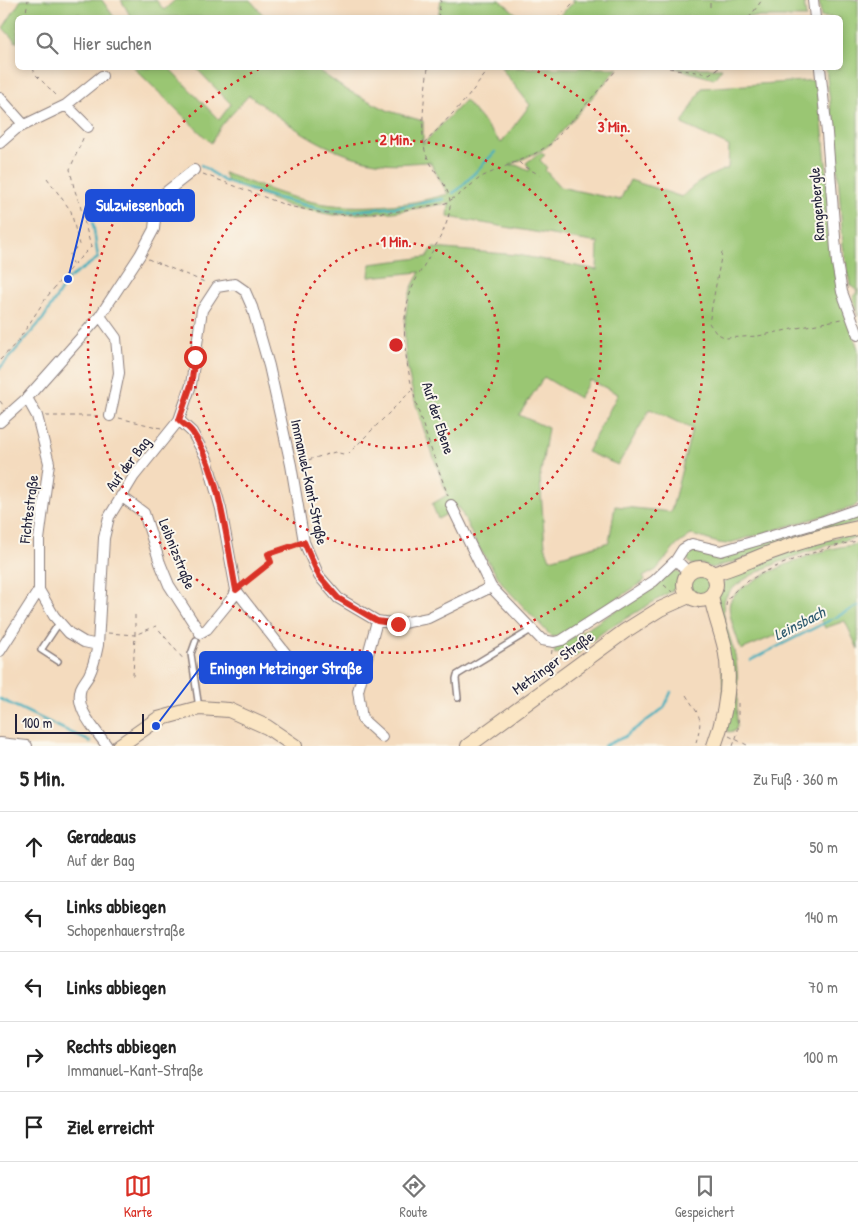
<!DOCTYPE html>
<html lang="de">
<meta charset="utf-8">
<style>
:root{--surface:#fff;--page:#f6f6f6;--text:#222;--muted:#767676;--line:#e0e0e0;--accent:#d93025}
body{margin:0;font-family:"Patrick Hand",sans-serif;background:var(--page);color:var(--text)}
.scale{position:absolute;left:15px;bottom:12px;width:129px;box-sizing:border-box;padding-left:5px;border:2px solid #22223b;border-top:0;font-size:14px;line-height:18px;white-space:nowrap;color:#22223b;-webkit-text-stroke:4px #fbf7ec;paint-order:stroke}
.stop{position:absolute;width:15px;height:15px;margin:-11px;border:4px solid #d93025;border-radius:50%;background:#fff}
.stop.end{background:#d93025;border-color:#fff;box-shadow:0 1px 5px #0008}
.list{margin:0;padding:0;list-style:none}
h2{display:flex;justify-content:space-between;align-items:center;height:65px;margin:0;padding:0 20px;font-size:21px}
h2 small{font-size:16px;font-weight:400;color:var(--muted)}
.list li{display:grid;grid-template-columns:32px 1fr auto;gap:15px;align-items:center;box-sizing:border-box;height:70px;padding:0 20px;border-top:1px solid var(--line)}
.list b{display:block;font-size:19px;white-space:nowrap}
.list p{margin:0;font-size:16px;white-space:nowrap;color:var(--muted)}
.list em{font-size:16px;font-style:normal;color:var(--muted)}
.icon{flex:none;width:28px;height:28px;fill:none;stroke:currentColor;stroke-width:2;stroke-linecap:round;stroke-linejoin:round}
.map{position:relative;flex:none;width:858px;height:746px;overflow:hidden}
.search{position:absolute;background:var(--surface);box-shadow:0 2px 8px #0003;left:15px;right:15px;top:15px;height:55px;display:flex;align-items:center;gap:12px;box-sizing:border-box;padding:0 18px;border-radius:8px;color:var(--muted);font-size:19px}
.sheet{height:415px;background:var(--surface)}
nav{display:flex;justify-content:space-around;align-items:center;box-sizing:border-box;height:70px;border-top:1px solid var(--line);background:var(--surface);font-size:14px;color:var(--muted)}
nav a{display:grid;justify-items:center;gap:2px}
nav .on{color:var(--accent)}
.map>svg:first-child{display:block}
.green{fill:#9ac673;stroke:#5e7457;fill-rule:evenodd}
.lines{fill:none;stroke-linecap:round;stroke-linejoin:round}
.stream{stroke:#40aebd;stroke-width:2.5}
.lane-casing{stroke:#8b7e7c;stroke-width:8}
.street-casing{stroke:#8b7e7c;stroke-width:12}
.secondary-casing{stroke:#8b7e7c;stroke-width:16}
.path{stroke:#8b7e7c;stroke-width:1;stroke-dasharray:4 4;stroke-linecap:butt}
.lane{stroke:#fff;stroke-width:5}
.street{stroke:#fff;stroke-width:10}
.secondary{stroke:#fbe6c4;stroke-width:14}
.route{stroke:#d93025;stroke-width:6}
.ring{fill:none;stroke:#d62828;stroke-width:2.5;stroke-dasharray:2.5 5}
.labels{text-anchor:middle;stroke-width:4;stroke-linejoin:round;paint-order:stroke}
.street-label{font-size:15px;fill:#22223b;stroke:#fbf7ec}
.water-label{font-size:16px;font-style:italic;fill:#2e5a6f;stroke:#fbf7ec}
.centre{fill:#d62828;stroke:#fbf7ec;stroke-width:2.5}
.ring-label{font-size:15px;text-anchor:middle;font-weight:bold;fill:#d62828;stroke:#fbf7ec;stroke-width:4;stroke-linejoin:round;paint-order:stroke}
.leader{fill:none;stroke:#1d4ed8;stroke-width:2}
.callout-dot{fill:#1d4ed8;stroke:#fbf7ec;stroke-width:2}
.callout{fill:#1d4ed8;stroke:#1d4ed8;stroke-width:2}
.callout-label{font-size:16px;text-anchor:middle;font-weight:bold;fill:#fff}
</style>
<div class="map">
<svg width="858" height="746" viewBox="0 0 858 746">
<rect width="100%" height="100%" fill="#fbf7ec"/>
<filter id="ink" filterUnits="userSpaceOnUse"><feTurbulence type="fractalNoise" baseFrequency=".02" numOctaves="2"/><feDisplacementMap in="SourceGraphic" scale="10" xChannelSelector="R" yChannelSelector="G"/><feConvolveMatrix kernelMatrix="1 2 1 2 8 2 1 2 1" color-interpolation-filters="sRGB"/></filter>
<filter id="wash" filterUnits="userSpaceOnUse"><feTurbulence type="fractalNoise" baseFrequency=".0096" numOctaves="4" result="noise"/><feDisplacementMap in="SourceGraphic" scale="20" xChannelSelector="R" yChannelSelector="G"/><feGaussianBlur stdDeviation="1.12" result="paint"/><feColorMatrix in="noise" values="0 0 0 0 0 0 0 0 0 0 0 0 0 0 0 0 0 1.4 0 .05"/><feComposite in="paint" operator="in"/></filter>
<g filter="url(#wash)">
<rect width="100%" height="100%" fill="#f4dbbe"/>
<path class="green" d="M21 0H102L114 17H83L78 13 72 17 18 18 17 43 3 28Z
M121 0H156L164 10 175 0H250L265 17H131Z
M441 0H500L520 17H438Z
M572 0H804L806 17H558L574 2Z
M819 0H858V316L853 298 857 291 850 285 843 245 838 172 826 68H840V18L821 17Z
M134 68H169L219 120 231 104 196 68H315L345 89 389 111 423 121V144L465 100 501 143 530 105 501 68H618L552 143 542 150 510 165H516L529 171 530 169 526 163 535 156 541 153 545 155 540 160 547 168 545 170 560 187 620 200 630 180 682 197C695 182 709 176 728 168L729 146 682 124 702 88 818 80 838 288 858 349V503L854 507 726 544C713 543 703 537 691 535L677 545 656 570 643 577 645 580 643 582 561 635 552 637 504 586 476 543 459 507 438 519 432 504 447 495C426 431 391 361 410 293 412 285 417 278 420 272L369 277 370 264 427 257 433 248 518 255 597 270 598 243 448 217 449 203 393 212 333 215 288 206 228 182 224 173C250 182 277 194 304 200 349 211 404 207 448 194L430 162C415 162 399 165 384 163 332 158 289 125 249 95L221 126 211 143ZM544 377 579 398 590 380 618 394 587 452 618 465 650 409 692 429 671 512 615 506 609 542 550 559 545 546 540 478 548 428 519 415Z
M675 68H722L714 79Z
M858 515V522L730 563 711 568 701 564 692 565C686 560 686 555 690 549H693L714 555 724 554Z
M858 531V537C831 544 730 572 724 602 720 619 734 644 736 661 739 683 736 705 737 726L735 731 728 732 726 727 717 594C720 584 725 580 734 575L791 551Z
M858 544V649L845 621 825 628 819 617 741 650C738 639 726 612 730 602 736 583 804 556 824 551 835 547 847 546 858 544Z
M674 570 680 573C683 580 680 584 675 589L603 632 589 643 575 657 574 651 554 654 555 647 592 626 651 587C662 585 665 575 674 570Z
M690 585a10 10 0 1 1 20 0a10 10 0 1 1-20 0Z"/>
<g class="lines">
<path class="stream" d="M201 165 224 181 269 196 328 211H351L399 207 444 199
M453 193 459 189 495 152
M0 368 43 319 68 279 98 258 93 223
M751 660 858 606
M0 699 91 742
M604 746 624 737 664 708 671 692"/>
</g>
</g>
<g filter="url(#ink)">
<g class="lines">
<defs>
<path id="lane" d="M196 640 191 654 199 708
M58 661 41 650 59 623
M458 698 456 679 457 675 531 630"/>
<path id="street" d="M813 0 815 18
M820 68 827 133 837 263 842 292 858 335
M0 98 24 125
M66 105 88 127
M0 143 16 129 66 105 102 76
M100 316 116 338 119 373 110 416
M27 398 37 416 49 463 39 540V590L54 616 69 633 84 642 98 645
M179 420 192 432 207 459 221 509 236 590 305 678
M0 422 27 398 100 316 140 255 154 229 157 199 194 170
M121 496 144 513 160 563 169 585 200 633 207 629 234 596 236 590
M451 505 491 587 542 640 554 642 562 640 654 581 676 560 683 549 692 544 721 551 824 521 858 509
M676 560 689 573
M377 621 358 691 362 719 382 737
M0 651 39 590
M0 743 27 746
M107 746C96 730 74 709 81 688 83 683 87 679 89 675 94 665 96 655 98 645L104 538 109 517 134 476 179 420 191 385 202 310 217 287 235 284 245 291 252 307 269 366 291 465 304 542 319 576 338 598 377 621 398 624 428 618 491 587"/>
<path id="secondary" d="M684 584a16 16 0 1 1 32 0a16 16 0 1 1-32 0Z
M712 574C732 569 750 560 769 553 798 542 828 534 858 528
M711 596C714 614 721 630 725 648 732 682 726 714 714 746
M119 746 158 719 199 708 229 710 267 727 295 746
M468 746 625 631 660 609 689 596"/>
</defs>
<use href="#lane" class="lane-casing"/>
<use href="#street" class="street-casing"/>
<use href="#secondary" class="secondary-casing"/>
<path class="path" d="M855 0H858
M710 7V0
M25 18 28 0
M438 18 441 0
M558 18 576 0
M749 18 762 0
M33 68 35 74 58 97
M428 68C425 90 419 134 426 154 432 170 448 184 450 201 452 231 421 263 411 291 389 351 428 438 448 496
M669 68 709 74 719 68
M424 144 467 98 490 68
M519 162 523 166 540 175
M203 174 288 206 333 215 393 212 446 203 460 194 481 177 536 153 552 143 618 68
M47 178 71 211 79 245 70 254 72 264
M722 252 709 323 716 333 726 338 758 336 841 319
M148 259 207 283
M0 360 18 341 46 298 73 265 91 247 80 205 74 188 70 169 84 136
M0 401 3 405
M46 416H100
M119 418 161 428
M301 462 335 452 347 455 411 391
M245 584 271 562 269 554 296 545
M664 585 672 592
M696 606 702 611
M726 606C729 576 831 545 858 541
M135 615V635L156 626 184 660
M108 633 135 635 133 676
M552 650 551 658 571 656
M686 695C702 720 703 717 695 746
M729 736 749 746
M733 746 738 732V703"/>
<use href="#lane" class="lane"/>
<use href="#street" class="street"/>
<use href="#secondary" class="secondary"/>
</g>
</g>
<g class="lines" filter="url(#ink)">
<path class="route" d="M195 357 191 385 179 420C183 424 190 428 193 433 220 473 227 543 236 590L271 562 268 554 304 542 319 576 338 598 377 621 398 624"/>
</g>
<g class="ring">
<circle cx="396" cy="345" r="103"/>
<circle cx="396" cy="345" r="205"/>
<path d="M531 68A308 308 0 1 1 261 68"/>
</g>
<g class="labels">
<g class="street-label">
<text transform="translate(817 204) rotate(-94)" y="5">Rangenbergle</text>
<text transform="translate(438 418) rotate(72)" y="5">Auf der Ebene</text>
<text transform="translate(128 464) rotate(-53)" y="5">Auf der Bag</text>
<text transform="translate(309 482) rotate(78)" y="5">Immanuel-Kant-Straße</text>
<text transform="translate(29 509) rotate(-83)" y="5">Fichtestraße</text>
<text transform="translate(177 554) rotate(68)" y="5">Leibnizstraße</text>
<text transform="translate(553 663) rotate(-36)" y="5">Metzinger Straße</text>
</g>
<g class="water-label">
<text transform="translate(799 623) rotate(-27)" y="6">Leinsbach</text>
</g>
</g>
<circle cx="396" cy="345" r="8" class="centre"/>
<g class="ring-label">
<text x="614" y="132">3 Min.</text>
<text x="396" y="145">2 Min.</text>
<text x="396" y="247">1 Min.</text>
</g>
<path class="leader" d="M68 279L86 205M156 726L200 668"/>
<g class="callout-dot">
<circle cx="68" cy="279" r="5"/>
<circle cx="156" cy="726" r="5"/>
</g>
<g class="callout">
<rect x="86" y="190" width="108" height="31" rx="5"/>
<rect x="200" y="652" width="172" height="31" rx="5"/>
</g>
<g class="callout-label">
<text x="140" y="211">Sulzwiesenbach</text>
<text x="286" y="674">Eningen Metzinger Straße</text>
</g>
</svg>
<div class="scale">100 m</div>
<div class="stop" style="left:195px;top:357px"></div>
<div class="stop end" style="left:398px;top:624px"></div>
<div class="search"><svg class="icon" aria-label="search" viewBox="0 0 24 24"><circle cx="10" cy="10" r="6"/><path d="M15 15l6 6"/></svg>Hier suchen</div>
</div>
<section class="sheet">
<h2>5 Min.<small>Zu Fuß · 360 m</small></h2>
<ul class="list">
<li><svg class="icon" aria-label="ahead" viewBox="0 0 24 24"><path d="M12 20V5M6 11l6-6 6 6"/></svg><div><b>Geradeaus</b><p>Auf der Bag</p></div><em>50 m</em></li>
<li><svg class="icon" aria-label="left" viewBox="0 0 24 24"><path d="M17 20v-9H6M10 6l-5 5 5 5"/></svg><div><b>Links abbiegen</b><p>Schopenhauerstraße</p></div><em>140 m</em></li>
<li><svg class="icon" aria-label="left" viewBox="0 0 24 24"><path d="M17 20v-9H6M10 6l-5 5 5 5"/></svg><div><b>Links abbiegen</b></div><em>70 m</em></li>
<li><svg class="icon" aria-label="right" viewBox="0 0 24 24"><path d="M7 20v-9h11M14 6l5 5-5 5"/></svg><div><b>Rechts abbiegen</b><p>Immanuel-Kant-Straße</p></div><em>100 m</em></li>
<li><svg class="icon" aria-label="arrive" viewBox="0 0 24 24"><path d="M6 21V4h12l-3 4 3 4H6"/></svg><div><b>Ziel erreicht</b></div></li>
</ul>
</section>
<nav>
<a class="on"><svg class="icon" aria-label="map" viewBox="0 0 24 24"><path d="M3 6l6-2 6 2 6-2v14l-6 2-6-2-6 2zM9 4v14M15 6v14"/></svg>Karte</a>
<a><svg class="icon" aria-label="directions" viewBox="0 0 24 24"><path d="M12 3l9 9-9 9-9-9zM9 14v-3h6M13 9l2 2-2 2"/></svg>Route</a>
<a><svg class="icon" aria-label="saved" viewBox="0 0 24 24"><path d="M7 4h10v16l-5-4-5 4z"/></svg>Gespeichert</a>
</nav>
